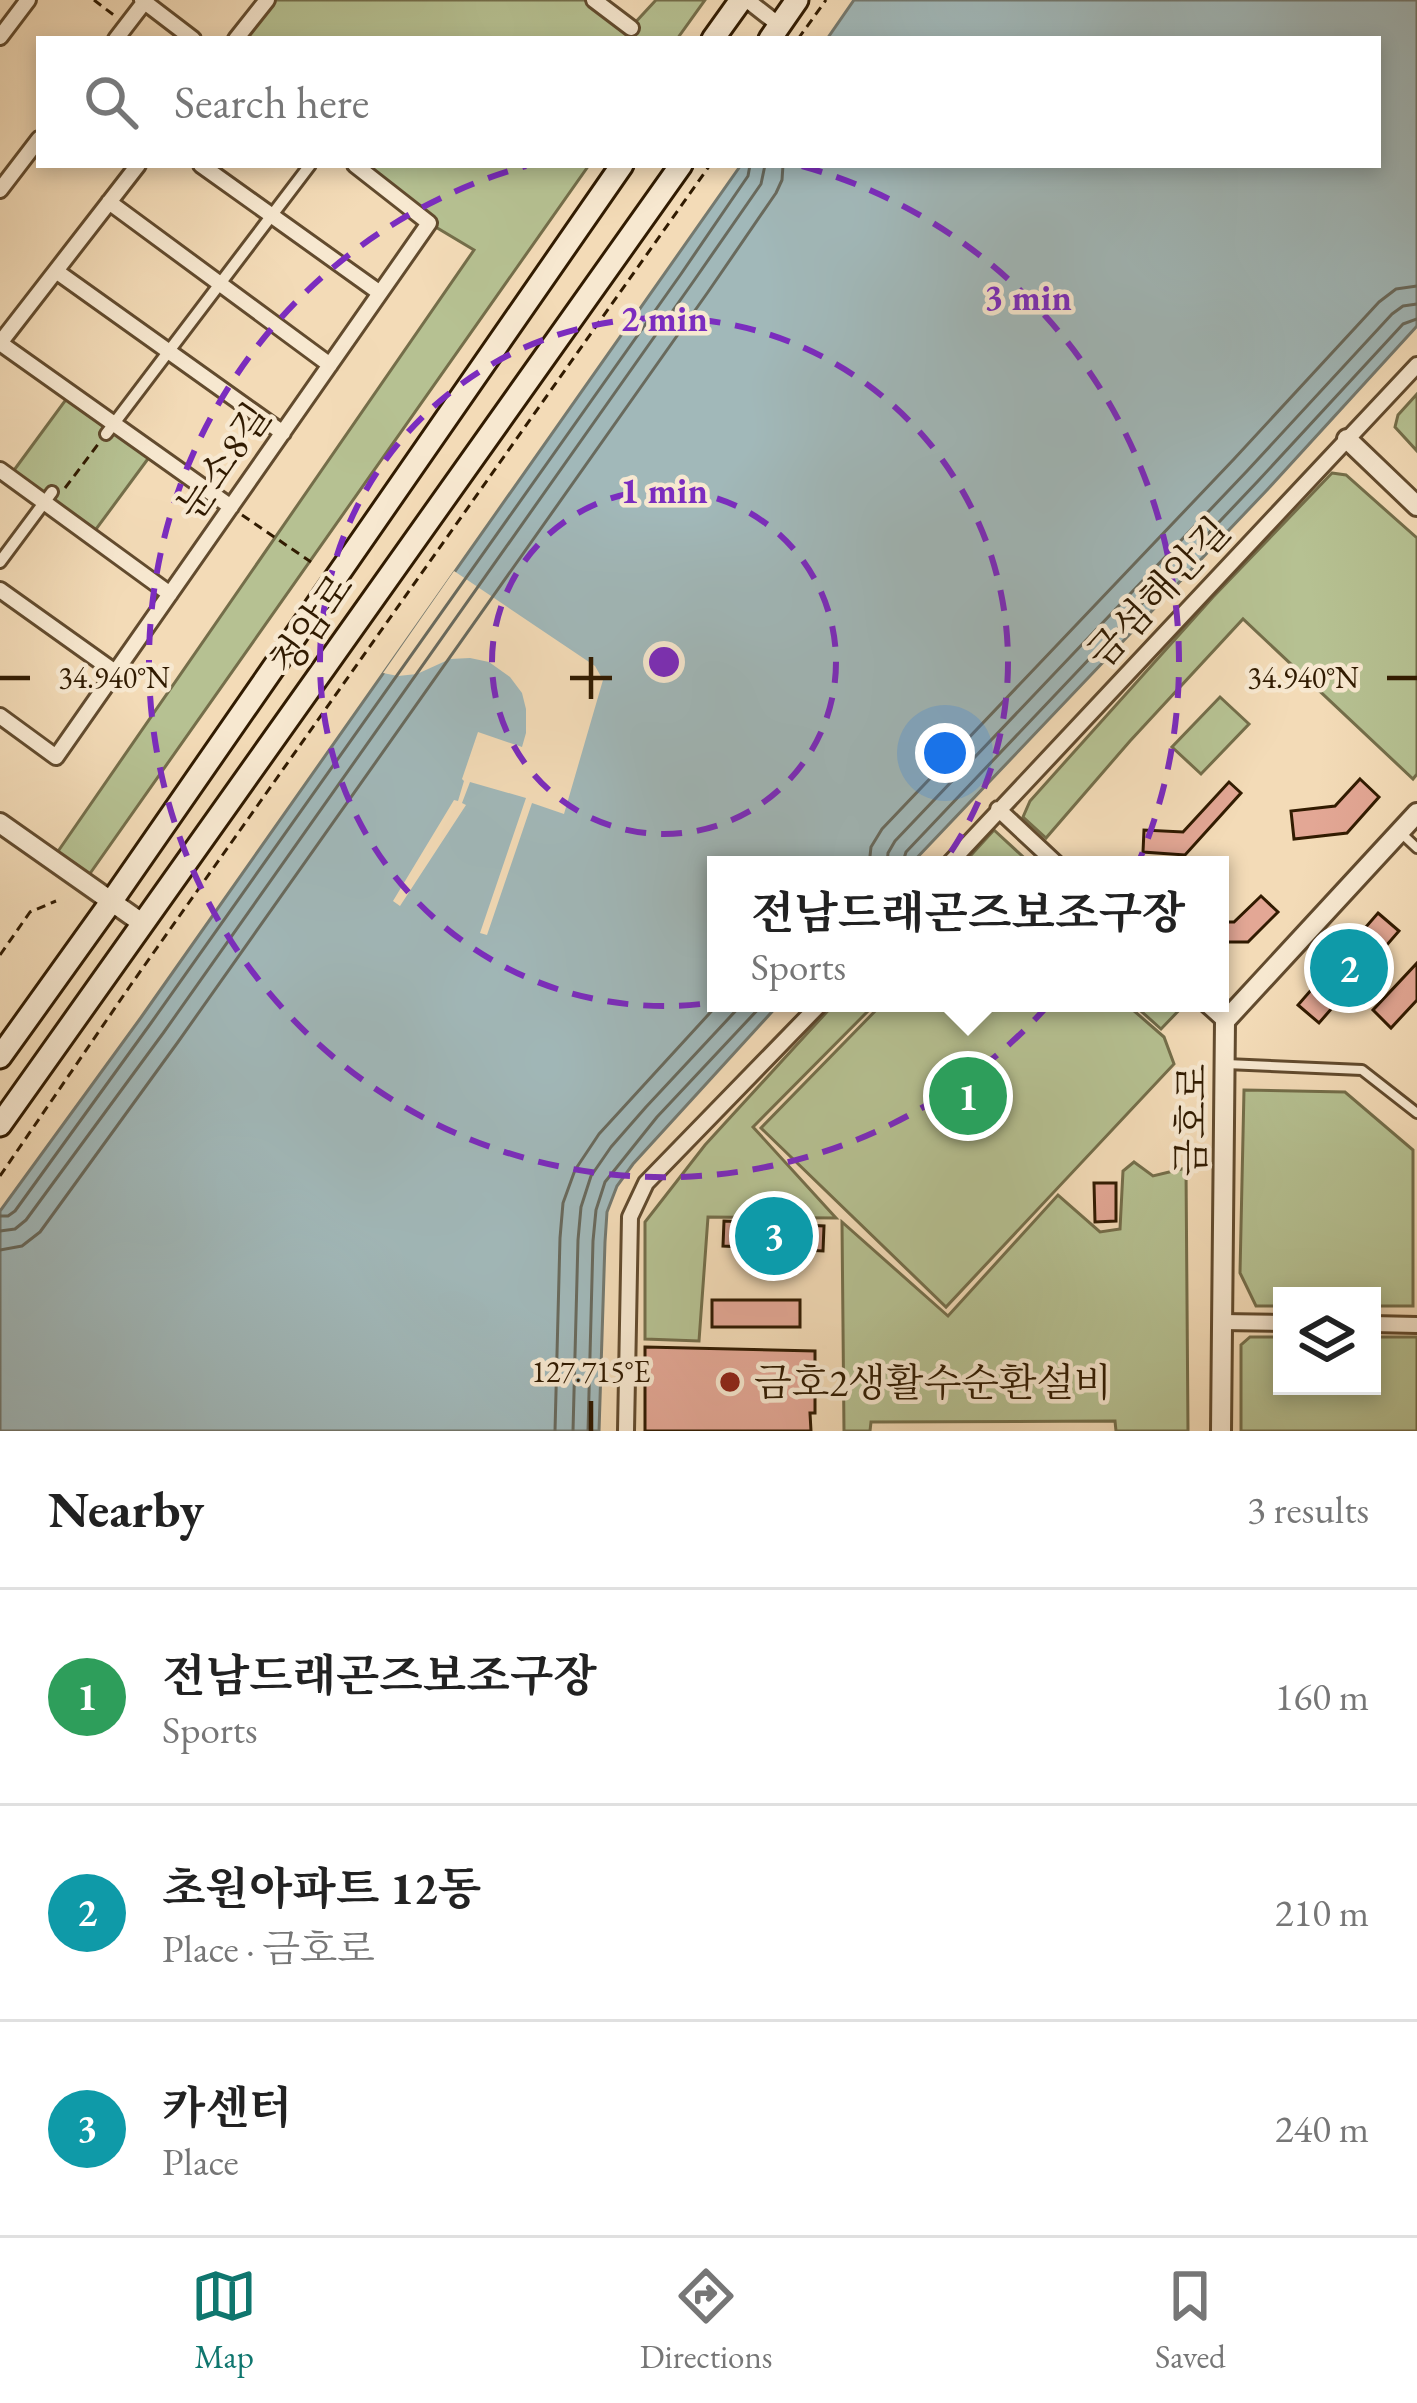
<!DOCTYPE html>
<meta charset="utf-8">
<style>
:root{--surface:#fff;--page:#f6f6f6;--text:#222;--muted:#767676;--line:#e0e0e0;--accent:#0f766e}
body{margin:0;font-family:"EB Garamond","Noto Serif KR",serif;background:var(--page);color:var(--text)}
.controls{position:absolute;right:36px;bottom:36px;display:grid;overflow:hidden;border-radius:0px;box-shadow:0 6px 18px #0003}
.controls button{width:108px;height:108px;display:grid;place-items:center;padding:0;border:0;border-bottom:3px solid var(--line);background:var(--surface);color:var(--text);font:60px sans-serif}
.you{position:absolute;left:945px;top:753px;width:42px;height:42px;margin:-30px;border:9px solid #fff;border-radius:50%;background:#1a73e8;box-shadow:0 0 0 18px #1a73e833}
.badge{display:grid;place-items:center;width:78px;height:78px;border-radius:50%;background:var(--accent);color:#fff;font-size:39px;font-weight:700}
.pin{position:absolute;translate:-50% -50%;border:6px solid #fff;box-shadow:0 3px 12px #0006}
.popup{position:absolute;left:707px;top:856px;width:522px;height:156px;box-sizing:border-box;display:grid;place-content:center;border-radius:0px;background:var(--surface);filter:drop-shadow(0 3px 9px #0005);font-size:39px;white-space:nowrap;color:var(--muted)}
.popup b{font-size:45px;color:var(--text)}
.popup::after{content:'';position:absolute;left:50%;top:100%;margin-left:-24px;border:24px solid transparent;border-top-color:var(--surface)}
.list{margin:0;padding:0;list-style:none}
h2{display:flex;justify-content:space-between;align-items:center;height:156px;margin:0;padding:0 48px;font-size:51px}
h2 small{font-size:39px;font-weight:400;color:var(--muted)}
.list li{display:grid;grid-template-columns:78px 1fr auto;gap:36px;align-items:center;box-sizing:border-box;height:216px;padding:0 48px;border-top:3px solid var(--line)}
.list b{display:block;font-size:45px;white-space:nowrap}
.list p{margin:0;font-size:39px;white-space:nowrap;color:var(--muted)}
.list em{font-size:39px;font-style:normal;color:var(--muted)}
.icon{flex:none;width:66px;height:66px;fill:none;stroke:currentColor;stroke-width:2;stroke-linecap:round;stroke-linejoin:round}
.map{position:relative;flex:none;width:1417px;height:1431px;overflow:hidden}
.search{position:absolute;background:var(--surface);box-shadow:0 6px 18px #0003;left:36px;right:36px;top:36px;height:132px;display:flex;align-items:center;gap:30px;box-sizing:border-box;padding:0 42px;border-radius:0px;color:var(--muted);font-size:45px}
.sheet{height:804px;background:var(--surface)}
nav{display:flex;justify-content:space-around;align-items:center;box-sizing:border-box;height:168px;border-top:3px solid var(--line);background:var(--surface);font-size:33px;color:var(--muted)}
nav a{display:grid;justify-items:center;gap:6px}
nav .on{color:var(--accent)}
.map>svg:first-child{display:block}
.green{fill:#b6c192;stroke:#746e4a;stroke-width:3}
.water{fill:#a1b8b9;stroke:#74796f;stroke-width:3}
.pier{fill:#f3dbb7}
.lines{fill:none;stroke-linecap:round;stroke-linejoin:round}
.shore{stroke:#696a5d;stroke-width:3}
.building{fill:#e3a795;stroke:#311b01;stroke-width:3}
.service-casing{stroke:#624b2e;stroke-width:14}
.pedestrian-casing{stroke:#624b2e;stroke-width:16}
.minor-casing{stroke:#624b2e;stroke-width:20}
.tertiary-casing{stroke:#624b2e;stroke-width:24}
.secondary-casing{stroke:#311b01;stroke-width:27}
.path{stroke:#311b01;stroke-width:3;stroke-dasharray:9 6;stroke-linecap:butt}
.service{stroke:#f7e8d0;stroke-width:8}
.pedestrian{stroke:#f7e8d0;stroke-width:10}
.minor{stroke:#f7e8d0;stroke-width:14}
.tertiary{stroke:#f7e8d0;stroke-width:18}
.secondary{stroke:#f7e8d0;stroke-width:21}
.ticks{fill:none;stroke:#311b01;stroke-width:4.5}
.ring{fill:none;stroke:#7b2cbf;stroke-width:6;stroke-dasharray:21 15}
.poi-dot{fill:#8f2418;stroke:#f7e8d0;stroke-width:4.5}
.labels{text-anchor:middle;stroke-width:9;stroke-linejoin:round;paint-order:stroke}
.street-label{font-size:39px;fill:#311b01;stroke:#f7e8d0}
.poi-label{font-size:39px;fill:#311b01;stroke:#f7e8d0;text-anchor:start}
.ticks-label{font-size:30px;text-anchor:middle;fill:#311b01;stroke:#f7e8d0;stroke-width:9;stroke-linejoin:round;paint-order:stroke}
.centre{fill:#7b2cbf;stroke:#f7e8d0;stroke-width:6}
.ring-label{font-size:36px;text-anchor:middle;font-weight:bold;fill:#7b2cbf;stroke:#f7e8d0;stroke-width:9;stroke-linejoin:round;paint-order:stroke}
</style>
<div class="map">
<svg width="1417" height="1431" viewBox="0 0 1417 1431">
<rect width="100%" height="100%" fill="#f3dbb7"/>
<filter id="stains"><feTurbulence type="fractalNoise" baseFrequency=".00167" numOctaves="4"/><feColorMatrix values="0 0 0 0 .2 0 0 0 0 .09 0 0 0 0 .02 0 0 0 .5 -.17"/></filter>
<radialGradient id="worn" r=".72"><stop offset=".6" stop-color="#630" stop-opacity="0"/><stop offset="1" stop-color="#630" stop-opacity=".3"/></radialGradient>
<path class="green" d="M267 0H594L631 27 656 0H705L677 39H236Z
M355 165H589L84 882 52 860 474 250 429 223Z
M70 394 153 452 91 536 9 477Z
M1417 394V451L1395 427 1398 415Z
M1332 473 1346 475 1417 538V774L1413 779 1243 619 1130 741 1046 838 1023 817 1030 801 1213 597Z
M1220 697 1249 724 1201 774 1172 747Z
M994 830 1032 865H962Z
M835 1003H876L753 1127 836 1218 708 1217 699 1341 645 1339V1222L705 1145Z
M883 1003H1125L1164 1037 1174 1064 946 1307 761 1128Z
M1132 1003H1183L1185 1004 1161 1029Z
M1244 1090 1345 1092 1413 1150V1306H1372V1296H1282V1306H1256L1240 1273Z
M1134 1162 1153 1176 1186 1168 1188 1431H1116L1115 1421 871 1422 870 1431H844L842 1222 948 1316 1058 1195 1100 1232 1120 1229 1123 1171Z
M1250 1337H1282V1386H1372V1337H1417V1431H1241V1345Z"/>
<path class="water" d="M854 0H1417V326L1267 490 910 865H716V1003H780L633 1164 617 1186 607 1212 605 1242 599 1431H0V1211L142 1016 741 165H1378V39H827Z"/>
<path class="pier" d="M454 571 595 666 603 680 564 814 532 803 487 935 480 933 526 798 470 782 462 803 466 805 400 906 393 901 454 800 458 801 464 781 462 779 478 732 522 747 526 733V709L522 693 510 677 489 662 470 658 450 659 417 674 398 676 383 673Z"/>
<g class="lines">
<path class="shore" d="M869 865 871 847 882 829 1234 459 1379 302 1396 289 1417 286
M887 865 888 853 895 841 1247 471 1392 314 1403 306 1417 304
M902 865 906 852 1258 481 1403 324 1417 319
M0 1216H8L15 1211 151 1023 681 274 748 176 750 165
M0 1231 15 1229 26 1220 164 1032 693 282 761 184 765 165
M0 1250 22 1246 40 1232 178 1042 708 292 776 193 782 180 783 165
M555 1431 560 1238 563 1203 575 1170 599 1134 719 1003
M573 1431 578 1240 581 1207 591 1176 611 1147 646 1107 743 1003
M588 1431 593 1241 596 1210 605 1182 657 1117 764 1003"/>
</g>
<path class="building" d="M1360 779 1379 797 1347 833 1294 839 1291 811 1335 806Z
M1229 782 1241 793 1185 855 1143 852 1144 830 1183 832Z
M1261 896 1278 912 1248 942H1220V922H1234Z
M1378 913 1399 931 1319 1023 1298 1005Z
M1417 963V1000L1391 1028 1373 1010Z
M1094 1183H1116V1221L1095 1222Z
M724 1221 824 1226 823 1251 723 1246Z
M712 1300H800V1327H712Z
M645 1347 815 1351V1413H810L811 1431H645Z"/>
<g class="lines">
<defs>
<path id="service" d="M1401 833 1417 848
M1226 1064 1362 1070 1417 1113"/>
<path id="pedestrian" d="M106 434 310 165
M0 562 52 492"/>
<path id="minor" d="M142 0 193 39
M594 0 631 28
M747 0 779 25
M0 37 28 0
M116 39 146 0
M236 39 267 0
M138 165 0 343 231 507
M201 165 380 293
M0 190 39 139
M109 202 330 365
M56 271 283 433
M0 470 170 594
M0 590 115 672
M0 716 56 757 429 223 355 165
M998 809 1058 865
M948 865 1417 365
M1205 1003 1225 1021
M1222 1322 1282 1323
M1372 1324 1417 1325
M626 1431 630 1217 646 1183 821 1003"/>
<path id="tertiary" d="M1347 439 1417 506
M0 823 142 923
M1221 1431 1225 1021 1417 813"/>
<path id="secondary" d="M713 39 741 0
M770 39 797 0
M0 1057 111 902 622 165
M0 1125 681 165"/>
</defs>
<use href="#service" class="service-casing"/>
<use href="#pedestrian" class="pedestrian-casing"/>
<use href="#minor" class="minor-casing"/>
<use href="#tertiary" class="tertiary-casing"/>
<use href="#secondary" class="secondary-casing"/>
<path class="path" d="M94 0 115 16
M798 39 826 0
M65 488 99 443
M242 515 311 562
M0 955 30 912 56 901
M0 1176 130 986 710 165"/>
<use href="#service" class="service"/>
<use href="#pedestrian" class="pedestrian"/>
<use href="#minor" class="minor"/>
<use href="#tertiary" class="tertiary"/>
<use href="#secondary" class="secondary"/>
</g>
<path class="ticks" d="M591 657V699M0 678H30M570 678H612M1387 678H1417M591 1401V1431"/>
<g class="ring">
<circle cx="664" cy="662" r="172"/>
<circle cx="664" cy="662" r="344"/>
<path d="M802 166A515 515 0 1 1 526 166"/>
</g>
<circle class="poi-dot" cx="730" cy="1382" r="12"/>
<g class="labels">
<g class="street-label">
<text transform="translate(223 461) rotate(-55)" y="14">눈소8길</text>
<text transform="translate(1158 592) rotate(-47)" y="14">금섬해안길</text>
<text transform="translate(311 624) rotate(-55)" y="14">청암로</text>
<text transform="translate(1191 1120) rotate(-89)" y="14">금호로</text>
</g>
<g class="poi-label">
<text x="754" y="1396">금호2생활수순환설비</text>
</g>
</g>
<g class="ticks-label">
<text x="114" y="688">34.940°N</text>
<text x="1303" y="688">34.940°N</text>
<text x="591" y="1382">127.715°E</text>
</g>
<circle cx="664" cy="662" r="18" class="centre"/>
<g class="ring-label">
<text x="1028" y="310">3 min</text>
<text x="664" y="331">2 min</text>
<text x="664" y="503">1 min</text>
</g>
<rect width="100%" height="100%" filter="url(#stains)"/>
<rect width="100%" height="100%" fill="url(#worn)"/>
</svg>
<div class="controls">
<button><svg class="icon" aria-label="layers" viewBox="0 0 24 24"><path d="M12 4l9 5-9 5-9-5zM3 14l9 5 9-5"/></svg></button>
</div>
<div class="you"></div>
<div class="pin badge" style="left:968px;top:1096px;background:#2e9e5b">1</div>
<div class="popup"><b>전남드래곤즈보조구장</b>Sports</div>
<div class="pin badge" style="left:1349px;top:968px;background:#0f9aa8">2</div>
<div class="pin badge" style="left:774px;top:1236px;background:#0f9aa8">3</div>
<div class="search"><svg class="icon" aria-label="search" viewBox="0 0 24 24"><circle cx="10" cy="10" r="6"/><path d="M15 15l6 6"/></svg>Search here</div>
</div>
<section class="sheet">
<h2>Nearby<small>3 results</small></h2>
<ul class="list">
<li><span class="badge" style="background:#2e9e5b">1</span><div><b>전남드래곤즈보조구장</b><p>Sports</p></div><em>160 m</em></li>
<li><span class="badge" style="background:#0f9aa8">2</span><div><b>초원아파트 12동</b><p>Place · 금호로</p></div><em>210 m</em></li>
<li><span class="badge" style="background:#0f9aa8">3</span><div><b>카센터</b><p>Place</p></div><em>240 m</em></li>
</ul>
</section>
<nav>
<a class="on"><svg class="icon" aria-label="map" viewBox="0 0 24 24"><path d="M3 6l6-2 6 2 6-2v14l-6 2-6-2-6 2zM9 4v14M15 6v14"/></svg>Map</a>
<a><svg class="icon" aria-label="directions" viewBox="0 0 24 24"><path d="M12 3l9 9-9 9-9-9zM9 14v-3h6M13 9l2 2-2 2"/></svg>Directions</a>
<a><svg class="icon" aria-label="saved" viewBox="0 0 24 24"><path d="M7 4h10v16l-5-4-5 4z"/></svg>Saved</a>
</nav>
